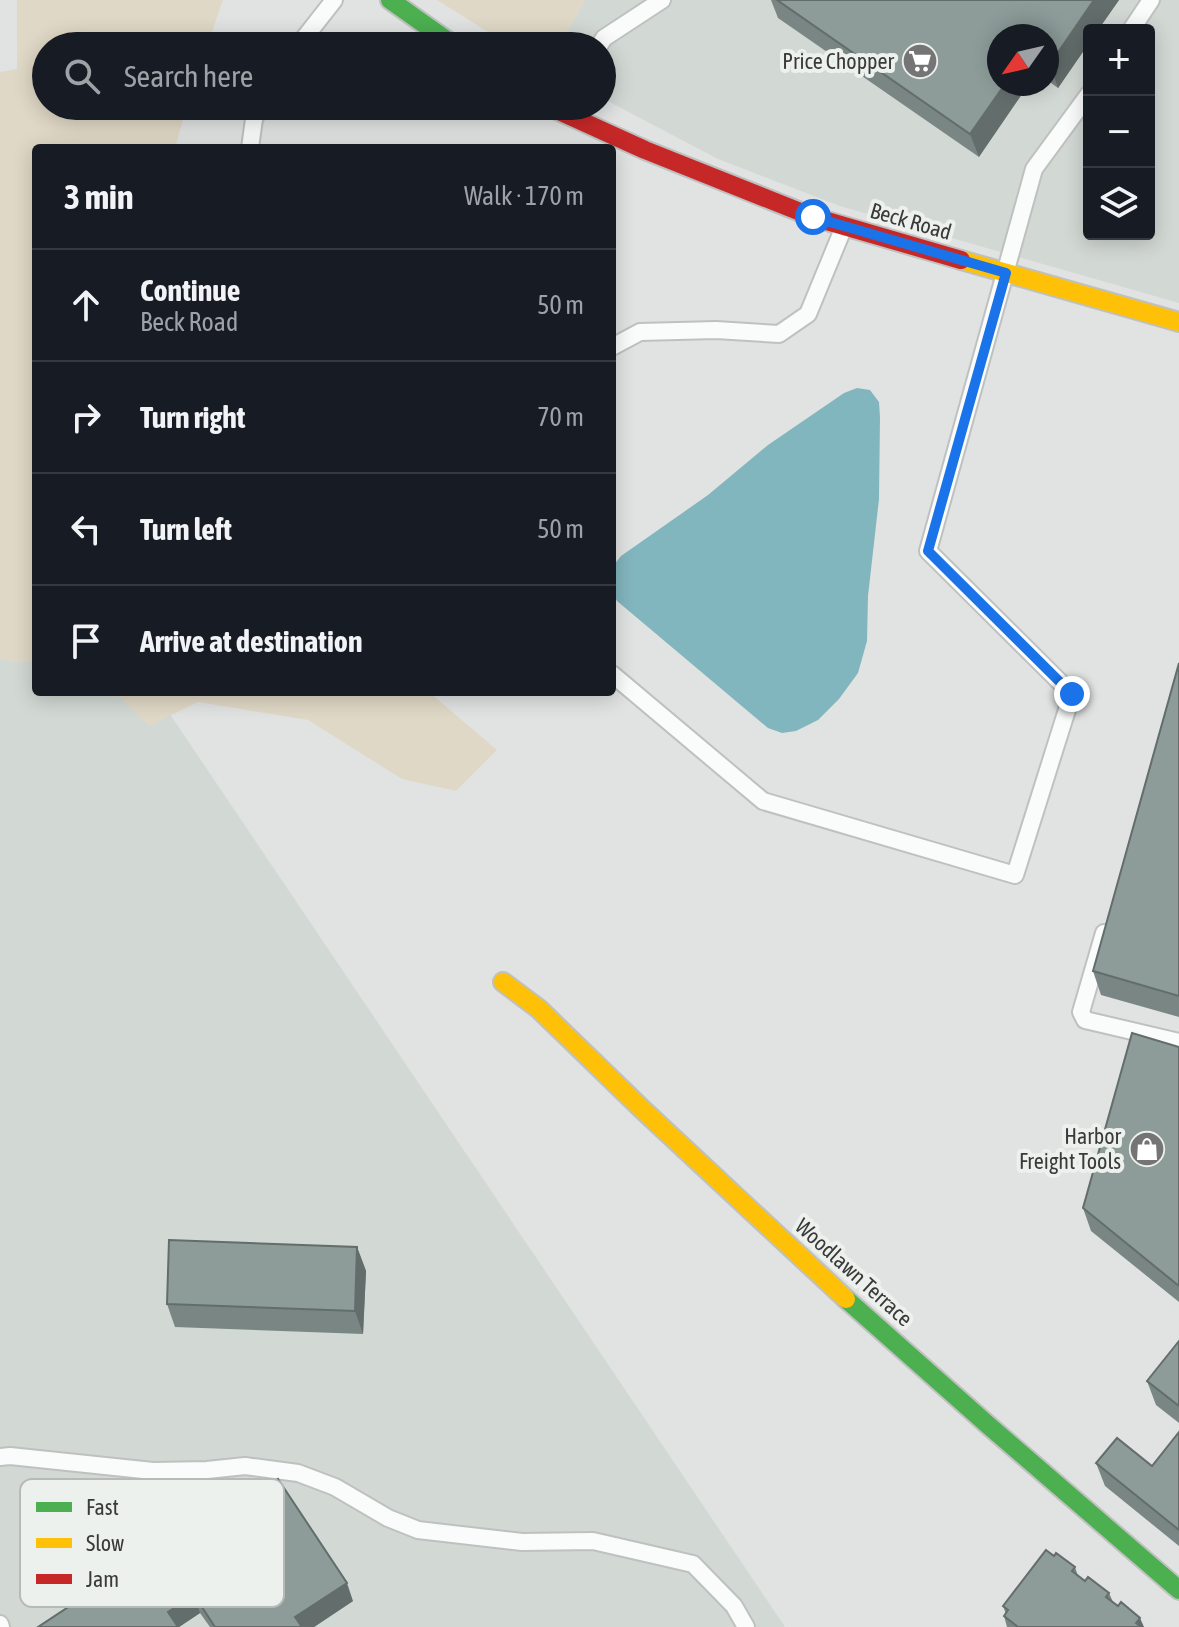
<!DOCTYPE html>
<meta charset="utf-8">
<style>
:root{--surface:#171b24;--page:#20242c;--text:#f1f3f6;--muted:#9ea1a6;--line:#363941}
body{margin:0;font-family:"Asap Condensed",sans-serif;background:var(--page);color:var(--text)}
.controls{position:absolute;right:24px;top:24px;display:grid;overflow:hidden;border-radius:8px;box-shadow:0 4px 20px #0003}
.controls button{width:72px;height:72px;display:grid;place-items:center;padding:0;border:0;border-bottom:2px solid var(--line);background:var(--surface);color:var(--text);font:40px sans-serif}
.compass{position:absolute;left:987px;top:24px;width:72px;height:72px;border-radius:50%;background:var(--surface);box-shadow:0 4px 20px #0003;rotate:236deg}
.stop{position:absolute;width:24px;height:24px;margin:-18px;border:6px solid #1a73e8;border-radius:50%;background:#fff}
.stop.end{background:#1a73e8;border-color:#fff;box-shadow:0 2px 8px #0008}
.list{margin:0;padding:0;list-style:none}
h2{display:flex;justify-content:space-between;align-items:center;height:104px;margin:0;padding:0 32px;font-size:34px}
h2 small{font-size:26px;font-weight:400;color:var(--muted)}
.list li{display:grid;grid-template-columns:52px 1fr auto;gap:24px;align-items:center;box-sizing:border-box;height:112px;padding:0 32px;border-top:2px solid var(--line)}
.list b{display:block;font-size:30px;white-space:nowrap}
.list p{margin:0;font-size:26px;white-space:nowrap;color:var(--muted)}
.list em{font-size:26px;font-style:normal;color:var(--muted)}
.icon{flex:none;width:44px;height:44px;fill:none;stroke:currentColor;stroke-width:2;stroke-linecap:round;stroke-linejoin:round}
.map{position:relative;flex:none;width:1179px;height:1627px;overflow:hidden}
.search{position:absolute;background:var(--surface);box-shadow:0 4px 20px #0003;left:32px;top:32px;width:584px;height:88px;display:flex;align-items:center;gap:20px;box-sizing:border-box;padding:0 28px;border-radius:44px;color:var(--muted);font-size:30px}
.panel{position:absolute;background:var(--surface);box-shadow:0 4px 20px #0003;left:32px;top:144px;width:584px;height:552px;border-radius:8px}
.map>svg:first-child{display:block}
.built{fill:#d2d8d3;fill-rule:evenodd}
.green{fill:#e0d8c6}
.water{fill:#82b6be}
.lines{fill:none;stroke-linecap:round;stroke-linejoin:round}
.lane-casing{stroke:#bfc1c0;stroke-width:20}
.fast-casing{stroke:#bfc1c0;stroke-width:22}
.slow-casing{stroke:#bfc1c0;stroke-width:22}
.jam-casing{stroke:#bfc1c0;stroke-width:22}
.lane{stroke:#fafbfb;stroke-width:16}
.fast{stroke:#4caf50;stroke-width:18}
.slow{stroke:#ffc107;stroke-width:18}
.jam{stroke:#c62828;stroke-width:18}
.wall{fill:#798684}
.shaded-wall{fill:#636d6b}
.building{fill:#8d9c99;stroke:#636d6b;stroke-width:2}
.route{stroke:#1a73e8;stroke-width:10}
.labels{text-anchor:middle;stroke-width:8;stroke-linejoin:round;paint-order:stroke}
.poi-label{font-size:22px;fill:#393a39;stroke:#edf1ee;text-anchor:end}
.street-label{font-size:22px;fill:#393a39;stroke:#edf1ee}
.key{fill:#edf1ee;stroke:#b7bab8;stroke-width:2}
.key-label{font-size:22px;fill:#393a39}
</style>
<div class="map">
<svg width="1179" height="1627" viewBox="0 0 1179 1627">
<rect width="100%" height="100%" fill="#e1e3e2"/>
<path class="built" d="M585 0H1179V303L840 206 718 159 602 98V46H559ZM1089 30H1149V234H1089ZM999 36H1047V84H999Z
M36 643V692H155L785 1627H0V650Z"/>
<path class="green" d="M17 0H223L207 46H46V106H187L175 148H36V661L14 662 0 659V72L17 69Z
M437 0H585L559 46H510Z
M115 692H429L497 750 456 791 402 779 308 720 198 702 149 726Z"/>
<path class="water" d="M857 388 870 390 879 402 880 417 879 499 868 596 867 641 858 673 839 699 818 720 796 731 782 733 768 728 617 601 612 592V567L621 556 708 495 768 445 844 393Z"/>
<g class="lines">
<defs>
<path id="lane" d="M1131 30 1151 0
M298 46 334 0
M599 46 604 38 662 0
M250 148 254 119 261 106
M612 347 640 332 716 330 779 334 808 314 843 229
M612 674 763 801 1015 875 1072 694 928 551 1034 169 1089 94
M1104 933 1081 1012 1085 1020 1179 1042
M0 1457 10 1456 153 1471 207 1470 245 1466 298 1473 335 1487 388 1518 418 1530 522 1542 593 1541 693 1564 734 1606 746 1627
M0 1624 1 1627"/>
<path id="fast" d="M390 0 455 46
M846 1299 988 1425 1179 1590"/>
<path id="slow" d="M961 260 1179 322
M503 982 539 1009 643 1110 846 1299"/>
<path id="jam" d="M548 106 645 150 813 217 961 260"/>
</defs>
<use href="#lane" class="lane-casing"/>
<use href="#fast" class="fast-casing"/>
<use href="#slow" class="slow-casing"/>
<use href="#jam" class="jam-casing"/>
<use href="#lane" class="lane"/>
<use href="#fast" class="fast"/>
<use href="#slow" class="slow"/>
<use href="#jam" class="jam"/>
</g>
<path class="wall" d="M771 0H1119L1098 30H1089V43L1058 88 1047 80V36H999L979 157 778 18Z
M1179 663V1017L1101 995 1093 971Z
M1179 1047V1302L1091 1231 1083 1208Z
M357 1247 366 1271 363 1334 175 1327 167 1304Z
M1179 1341V1423L1156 1405 1147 1381Z
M1179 1432V1546L1105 1486 1096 1463 1152 1466Z
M162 1520 206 1526 353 1601 314 1627H210L200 1613 179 1627H38L130 1594 166 1571 157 1550 171 1541Z
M1054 1556 1075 1567 1078 1576 1085 1581 1109 1593 1113 1602 1144 1627H1007L1004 1616 1006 1614 1003 1606Z"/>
<path class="shaded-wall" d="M1094 0H1119L1098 30H1089V43L1058 88 1050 64Z
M1005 84H1029L979 157 970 134Z
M357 1247 366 1271 363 1334 355 1311Z
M347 1583 353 1601 314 1627H299L295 1617Z
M194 1595 200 1613 179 1627H173L168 1612Z
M1140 1618 1144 1627H1137L1136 1623Z"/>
<path class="building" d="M777 0H1094L1050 64 1047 63V36H999V84H1005L970 134Z
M1179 663V996L1093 971Z
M1132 1033 1179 1047V1286L1083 1208Z
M169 1240 357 1247 355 1311 167 1304Z
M1179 1341V1406L1147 1381Z
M1179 1432V1530L1096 1463 1117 1438 1152 1466Z
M278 1479 347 1583 295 1617 302 1627H215L194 1595 168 1612 178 1627H38L117 1575 130 1594 169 1569 157 1550 174 1539 162 1520 190 1501 206 1526Z
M1046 1550 1054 1556 1056 1553 1075 1567 1072 1571 1085 1581 1088 1577 1109 1593 1106 1597 1118 1606 1121 1602 1140 1618 1136 1623 1141 1627H1018L1004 1616 1008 1610 1003 1606Z"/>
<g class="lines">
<path class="route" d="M813 217 1006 273 928 551 1072 694"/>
</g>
<defs>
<symbol id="supermarket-disc" viewBox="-11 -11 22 22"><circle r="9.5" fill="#747574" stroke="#edf1ee"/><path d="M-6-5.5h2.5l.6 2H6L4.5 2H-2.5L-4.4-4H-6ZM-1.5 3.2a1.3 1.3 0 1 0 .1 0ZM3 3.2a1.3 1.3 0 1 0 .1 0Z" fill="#fff"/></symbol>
<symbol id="shop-disc" viewBox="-11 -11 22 22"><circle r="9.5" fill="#747574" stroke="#edf1ee"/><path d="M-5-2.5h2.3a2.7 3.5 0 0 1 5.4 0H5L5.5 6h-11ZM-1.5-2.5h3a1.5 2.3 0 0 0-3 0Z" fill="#fff"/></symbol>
</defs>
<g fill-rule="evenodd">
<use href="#supermarket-disc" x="900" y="41" width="40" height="40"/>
<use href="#shop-disc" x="1127" y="1129" width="40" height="40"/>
</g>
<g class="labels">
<g class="poi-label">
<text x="894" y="69">Price Chopper</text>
<text x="1121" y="1144">Harbor<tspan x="1121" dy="25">Freight Tools</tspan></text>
</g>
<g class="street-label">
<text transform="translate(911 221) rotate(16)" y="8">Beck Road</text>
<text transform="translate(854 1272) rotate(42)" y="8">Woodlawn Terrace</text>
</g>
</g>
<rect x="20" y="1479" width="264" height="128" rx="12" class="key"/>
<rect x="36" y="1502" width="36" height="10" fill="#4caf50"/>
<rect x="36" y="1538" width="36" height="10" fill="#ffc107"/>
<rect x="36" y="1574" width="36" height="10" fill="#c62828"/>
<g class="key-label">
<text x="86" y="1515">Fast</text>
<text x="86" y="1551">Slow</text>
<text x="86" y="1587">Jam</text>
</g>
</svg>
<div class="controls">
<button>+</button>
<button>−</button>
<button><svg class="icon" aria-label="layers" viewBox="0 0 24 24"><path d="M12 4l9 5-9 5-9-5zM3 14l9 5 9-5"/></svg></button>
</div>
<svg class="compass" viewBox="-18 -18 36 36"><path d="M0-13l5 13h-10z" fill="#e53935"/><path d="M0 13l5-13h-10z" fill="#9ea1a6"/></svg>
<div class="stop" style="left:813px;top:217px"></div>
<div class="stop end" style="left:1072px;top:694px"></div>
<div class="search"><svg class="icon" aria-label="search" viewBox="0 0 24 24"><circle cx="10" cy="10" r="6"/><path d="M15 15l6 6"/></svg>Search here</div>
<section class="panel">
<h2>3 min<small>Walk · 170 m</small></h2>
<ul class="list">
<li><svg class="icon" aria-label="ahead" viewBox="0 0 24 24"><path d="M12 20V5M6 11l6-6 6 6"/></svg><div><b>Continue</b><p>Beck Road</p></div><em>50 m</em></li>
<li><svg class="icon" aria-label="right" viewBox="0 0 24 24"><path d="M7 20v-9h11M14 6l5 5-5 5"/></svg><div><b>Turn right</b></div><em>70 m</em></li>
<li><svg class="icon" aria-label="left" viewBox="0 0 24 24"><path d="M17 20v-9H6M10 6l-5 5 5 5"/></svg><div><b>Turn left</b></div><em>50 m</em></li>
<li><svg class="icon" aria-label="arrive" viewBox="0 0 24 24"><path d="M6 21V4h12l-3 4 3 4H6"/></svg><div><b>Arrive at destination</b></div></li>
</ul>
</section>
</div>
